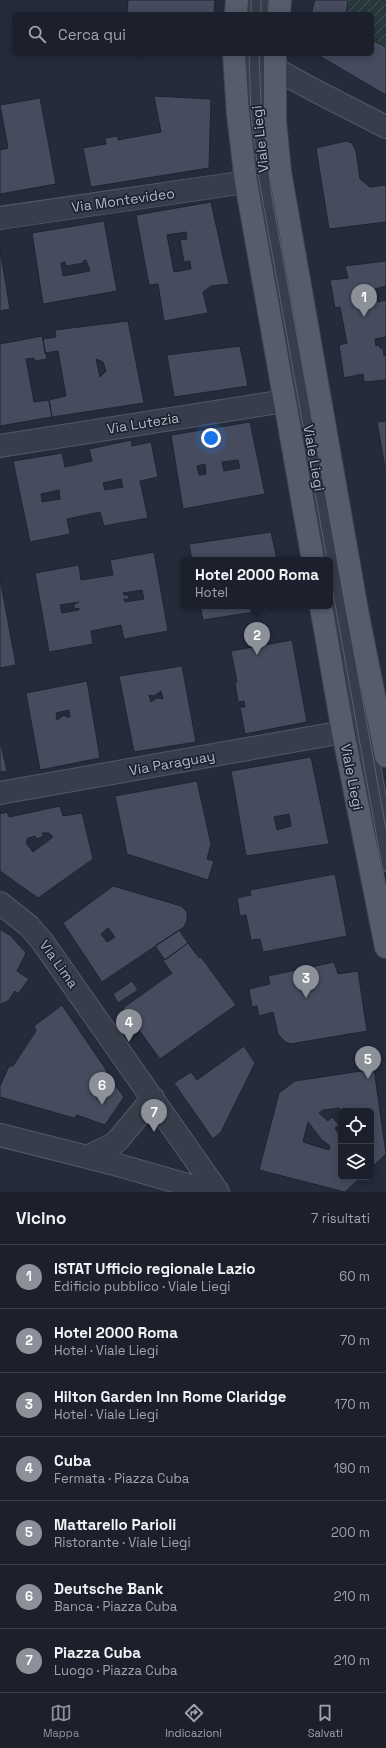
<!DOCTYPE html>
<html lang="it">
<meta charset="utf-8">
<style>
:root{--surface:#1b202c;--page:#242834;--text:#f1f3f6;--muted:#a0a3a9;--line:#393e48;--accent:#8c9099}
body{margin:0;font-family:"Space Grotesk",sans-serif;background:var(--page);color:var(--text)}
.controls{position:absolute;right:12px;bottom:12px;display:grid;overflow:hidden;border-radius:6px;box-shadow:0 2px 10px #0003}
.controls button{width:36px;height:36px;display:grid;place-items:center;padding:0;border:0;border-bottom:1px solid var(--line);background:var(--surface);color:var(--text);font:20px sans-serif}
.you{position:absolute;left:211px;top:438px;width:14px;height:14px;margin:-10px;border:3px solid #fff;border-radius:50%;background:#1a73e8;box-shadow:0 0 0 6px #1a73e833}
.badge{display:grid;place-items:center;width:26px;height:26px;border-radius:50%;background:var(--accent);color:#fff;font-size:13px;font-weight:700}
.pin{position:absolute;translate:-50% -33px;filter:drop-shadow(0 1px 2px #0008)}
.pin::after{content:'';position:absolute;top:21px;width:14px;height:12px;background:inherit;clip-path:polygon(0 0,100% 0,50% 100%)}
.popup{position:absolute;left:181px;top:557px;width:152px;height:52px;box-sizing:border-box;display:grid;place-content:center;border-radius:6px;background:var(--surface);filter:drop-shadow(0 1px 3px #0005);font-size:13px;white-space:nowrap;color:var(--muted)}
.popup b{font-size:15px;color:var(--text)}
.popup::after{content:'';position:absolute;left:50%;top:100%;margin-left:-8px;border:8px solid transparent;border-top-color:var(--surface)}
.list{margin:0;padding:0;list-style:none}
h2{display:flex;justify-content:space-between;align-items:center;height:52px;margin:0;padding:0 16px;font-size:17px}
h2 small{font-size:13px;font-weight:400;color:var(--muted)}
.list li{display:grid;grid-template-columns:26px 1fr auto;gap:12px;align-items:center;box-sizing:border-box;height:64px;padding:0 16px;border-top:1px solid var(--line)}
.list b{display:block;font-size:15px;white-space:nowrap}
.list p{margin:0;font-size:13px;white-space:nowrap;color:var(--muted)}
.list em{font-size:13px;font-style:normal;color:var(--muted)}
.icon{flex:none;width:22px;height:22px;fill:none;stroke:currentColor;stroke-width:2;stroke-linecap:round;stroke-linejoin:round}
.map{position:relative;flex:none;width:386px;height:1192px;overflow:hidden}
.search{position:absolute;background:var(--surface);box-shadow:0 2px 10px #0003;left:12px;right:12px;top:12px;height:44px;display:flex;align-items:center;gap:10px;box-sizing:border-box;padding:0 14px;border-radius:6px;color:var(--muted);font-size:15px}
.sheet{height:500px;background:var(--surface)}
nav{display:flex;justify-content:space-around;align-items:center;box-sizing:border-box;height:56px;border-top:1px solid var(--line);background:var(--surface);font-size:11px;color:var(--muted)}
nav a{display:grid;justify-items:center;gap:2px}
nav .on{color:var(--accent)}
.map>svg:first-child{display:block}
.garden{fill:url(#garden-furrows)}
.building{fill:#464c5e;stroke:#1f2431;fill-rule:evenodd}
.lines{fill:none;stroke-linecap:round;stroke-linejoin:round}
.minor-casing{stroke:#535865;stroke-width:24}
.major-casing{stroke:#414653;stroke-width:24}
.minor{stroke:#383d4b;stroke-width:22}
.major{stroke:#565c6b;stroke-width:22}
.tram{stroke:#5a6071;stroke-width:1}
.labels{text-anchor:middle;stroke-width:3.5;stroke-linejoin:round;paint-order:stroke}
.street-label{font-size:14px;fill:#b3b8c6;stroke:#1d222f}
</style>
<div class="map">
<svg width="386" height="1192" viewBox="0 0 386 1192">
<defs>
<pattern id="garden-furrows" width="10" height="10" patternUnits="userSpaceOnUse"><rect width="10" height="10" fill="#27383c"/><path d="M-1 1l2-2M0 10L10 0M9 11l2-2" fill="none" stroke="#445357"/></pattern>
</defs>
<rect width="100%" height="100%" fill="#242b3a"/>
<path class="garden" d="M348 0H386V47L372 40V14H346Z"/>
<path class="building" d="M128 0H215L214 14H127Z
M315 0H348L346 14H311Z
M372 40 386 47V95L316 54H372Z
M125 54H212L124 57Z
M154 96 211 99 209 168 91 187 83 148 106 144 105 138 118 136V140L161 132Z
M40 98 56 184 0 194V150L8 148 0 105Z
M346 141 352 143 356 151 360 179 370 187 386 185V222L329 229 316 148Z
M211 202 229 284 211 286 203 292 208 313 164 321 158 284 149 285 136 215ZM186 232 187 239 180 240 184 262 190 261 191 269 174 272 167 235Z
M104 221 117 291 43 304 32 233ZM86 260 90 271 63 276 61 263 65 262 66 266 84 263 83 261Z
M0 250 10 309 0 311Z
M386 261V286L375 289 378 302 386 300V339V337L375 339 376 346 379 345 380 348H383L384 356 386 355V380L364 382 363 374 344 378 339 345 347 343 340 307 335 308 330 280 348 278 345 266Z
M128 321 144 403 52 417 49 400 66 396 58 351 45 353 43 339 56 337 55 330ZM96 359 103 362 106 371 100 377Z
M42 336 47 359 35 361 34 358 26 359 34 402 49 400 52 417 0 426V344Z
M240 346 248 386 174 397 167 355Z
M386 421V468H385L377 422Z
M250 422 265 494 183 509 171 435ZM238 460 240 468 224 471 222 462ZM205 464 206 474 199 475 197 466Z
M131 440 132 446 151 442 158 477 140 481 148 518 104 526 100 512 67 519 70 534 30 542 13 461 62 453 65 467 92 461 89 449ZM121 479 123 487 105 490 103 483ZM59 490 60 499 42 502 41 494Z
M271 532 277 560H192L189 544Z
M154 552 168 631 124 639 121 625 91 631 93 644 49 652 35 573 79 565 81 580 113 575 110 560ZM142 590 144 599 125 602 124 599H129L128 595H124L123 593ZM79 602 74 604V609L79 608V610L62 613 60 605Z
M0 578 16 665 0 668Z
M200 606H286V607L203 620Z
M292 640 307 722 245 734 240 707H245L244 701 238 702 235 683 237 682 231 651Z
M182 666 196 742 134 752 119 676ZM161 691 163 699 157 698 151 702 149 695 154 696Z
M87 681 100 758 40 770 26 693ZM69 710 70 717H66L64 715 57 720 56 713Z
M0 740 7 771 0 772Z
M311 757 329 844 246 856 231 771ZM289 814 291 826 277 830 274 817Z
M197 781 211 844 207 859 214 861 208 880 127 854 115 796Z
M60 806 63 816 82 813 93 859 38 898 0 871V814L7 812 9 817ZM42 833H49L53 837 33 852 26 843 28 838 35 836 36 839 44 836Z
M335 874 347 936 263 952 260 939 251 940 246 915 240 916 237 898 251 895 250 890Z
M113 886 181 906 187 912V920L184 927 102 982 63 923ZM108 928 115 937 107 942 101 934Z
M0 929 11 936 26 953 17 971 29 979 18 994 15 991 9 1000 0 1005Z
M179 930 188 943 165 960 155 946Z
M188 943 199 958 201 957 236 1005 160 1059 123 1008 172 973 163 961Z
M334 962 338 974 358 971 367 1031 290 1044 284 1041 278 1034 273 1012 259 1016 257 1006 252 1007 249 989 270 984 268 976Z
M132 981 138 990 118 1003 113 994Z
M62 1005 107 1071 106 1073 124 1097 105 1125 77 1115 74 1118 0 1097V1086L9 1066H13L36 1031 34 1026Z
M244 1046 255 1063 221 1132 213 1139 174 1083 191 1072 197 1080Z
M374 1069 386 1154 371 1168V1111H341V1115L339 1108 323 1110 319 1113 328 1121 332 1117 339 1125 335 1128 341 1138V1177H361L345 1192 259 1170 279 1093 295 1081ZM308 1122 321 1139 330 1146 329 1150 303 1142Z"/>
<g class="lines">
<defs>
<path id="minor" d="M256 14 257 0
M254 54 258 141 265 184 386 860
M258 65 274 68 310 88 386 127
M0 218 246 182
M0 446 285 401
M0 793 343 732
M0 903 29 926 42 941 218 1192
M0 1135 111 1163 212 1192
M87 1157 112 1145 118 1140 153 1098"/>
<path id="major" d="M236 14 237 0
M279 14 280 0
M234 54 238 114 246 182 313 560
M275 54V121L280 172 358 616 386 756
M321 606 343 732 386 947"/>
</defs>
<use href="#minor" class="minor-casing"/>
<use href="#major" class="major-casing"/>
<use href="#minor" class="minor"/>
<use href="#major" class="major"/>
<path class="tram" d="M251 14V0
M261 14V0
M249 54 251 114 259 180 327 560
M259 54 261 103 272 197 386 829
M330 576 386 889"/>
</g>
<g class="labels">
<g class="street-label">
<text transform="translate(260 139) rotate(-96)" y="5">Viale Liegi</text>
<text transform="translate(123 200) rotate(-8)" y="5">Via Montevideo</text>
<text transform="translate(143 423) rotate(-9)" y="5">Via Lutezia</text>
<text transform="translate(314 458) rotate(80)" y="5">Viale Liegi</text>
<text transform="translate(172 763) rotate(-10)" y="5">Via Paraguay</text>
<text transform="translate(352 777) rotate(79)" y="5">Viale Liegi</text>
<text transform="translate(59 964) rotate(54)" y="5">Via Lima</text>
</g>
</g>
</svg>
<div class="controls">
<button><svg class="icon" aria-label="locate" viewBox="0 0 24 24"><circle cx="12" cy="12" r="6"/><path d="M12 2v4M12 18v4M2 12h4M18 12h4"/></svg></button>
<button><svg class="icon" aria-label="layers" viewBox="0 0 24 24"><path d="M12 4l9 5-9 5-9-5zM3 14l9 5 9-5"/></svg></button>
</div>
<div class="you"></div>
<div class="pin badge" style="left:364px;top:317px">1</div>
<div class="pin badge" style="left:257px;top:655px">2</div>
<div class="popup"><b>Hotel 2000 Roma</b>Hotel</div>
<div class="pin badge" style="left:306px;top:998px">3</div>
<div class="pin badge" style="left:129px;top:1042px">4</div>
<div class="pin badge" style="left:368px;top:1079px">5</div>
<div class="pin badge" style="left:102px;top:1105px">6</div>
<div class="pin badge" style="left:154px;top:1132px">7</div>
<div class="search"><svg class="icon" aria-label="search" viewBox="0 0 24 24"><circle cx="10" cy="10" r="6"/><path d="M15 15l6 6"/></svg>Cerca qui</div>
</div>
<section class="sheet">
<h2>Vicino<small>7 risultati</small></h2>
<ul class="list">
<li><span class="badge">1</span><div><b>ISTAT Ufficio regionale Lazio</b><p>Edificio pubblico · Viale Liegi</p></div><em>60 m</em></li>
<li><span class="badge">2</span><div><b>Hotel 2000 Roma</b><p>Hotel · Viale Liegi</p></div><em>70 m</em></li>
<li><span class="badge">3</span><div><b>Hilton Garden Inn Rome Claridge</b><p>Hotel · Viale Liegi</p></div><em>170 m</em></li>
<li><span class="badge">4</span><div><b>Cuba</b><p>Fermata · Piazza Cuba</p></div><em>190 m</em></li>
<li><span class="badge">5</span><div><b>Mattarello Parioli</b><p>Ristorante · Viale Liegi</p></div><em>200 m</em></li>
<li><span class="badge">6</span><div><b>Deutsche Bank</b><p>Banca · Piazza Cuba</p></div><em>210 m</em></li>
<li><span class="badge">7</span><div><b>Piazza Cuba</b><p>Luogo · Piazza Cuba</p></div><em>210 m</em></li>
</ul>
</section>
<nav>
<a class="on"><svg class="icon" aria-label="map" viewBox="0 0 24 24"><path d="M3 6l6-2 6 2 6-2v14l-6 2-6-2-6 2zM9 4v14M15 6v14"/></svg>Mappa</a>
<a><svg class="icon" aria-label="directions" viewBox="0 0 24 24"><path d="M12 3l9 9-9 9-9-9zM9 14v-3h6M13 9l2 2-2 2"/></svg>Indicazioni</a>
<a><svg class="icon" aria-label="saved" viewBox="0 0 24 24"><path d="M7 4h10v16l-5-4-5 4z"/></svg>Salvati</a>
</nav>
